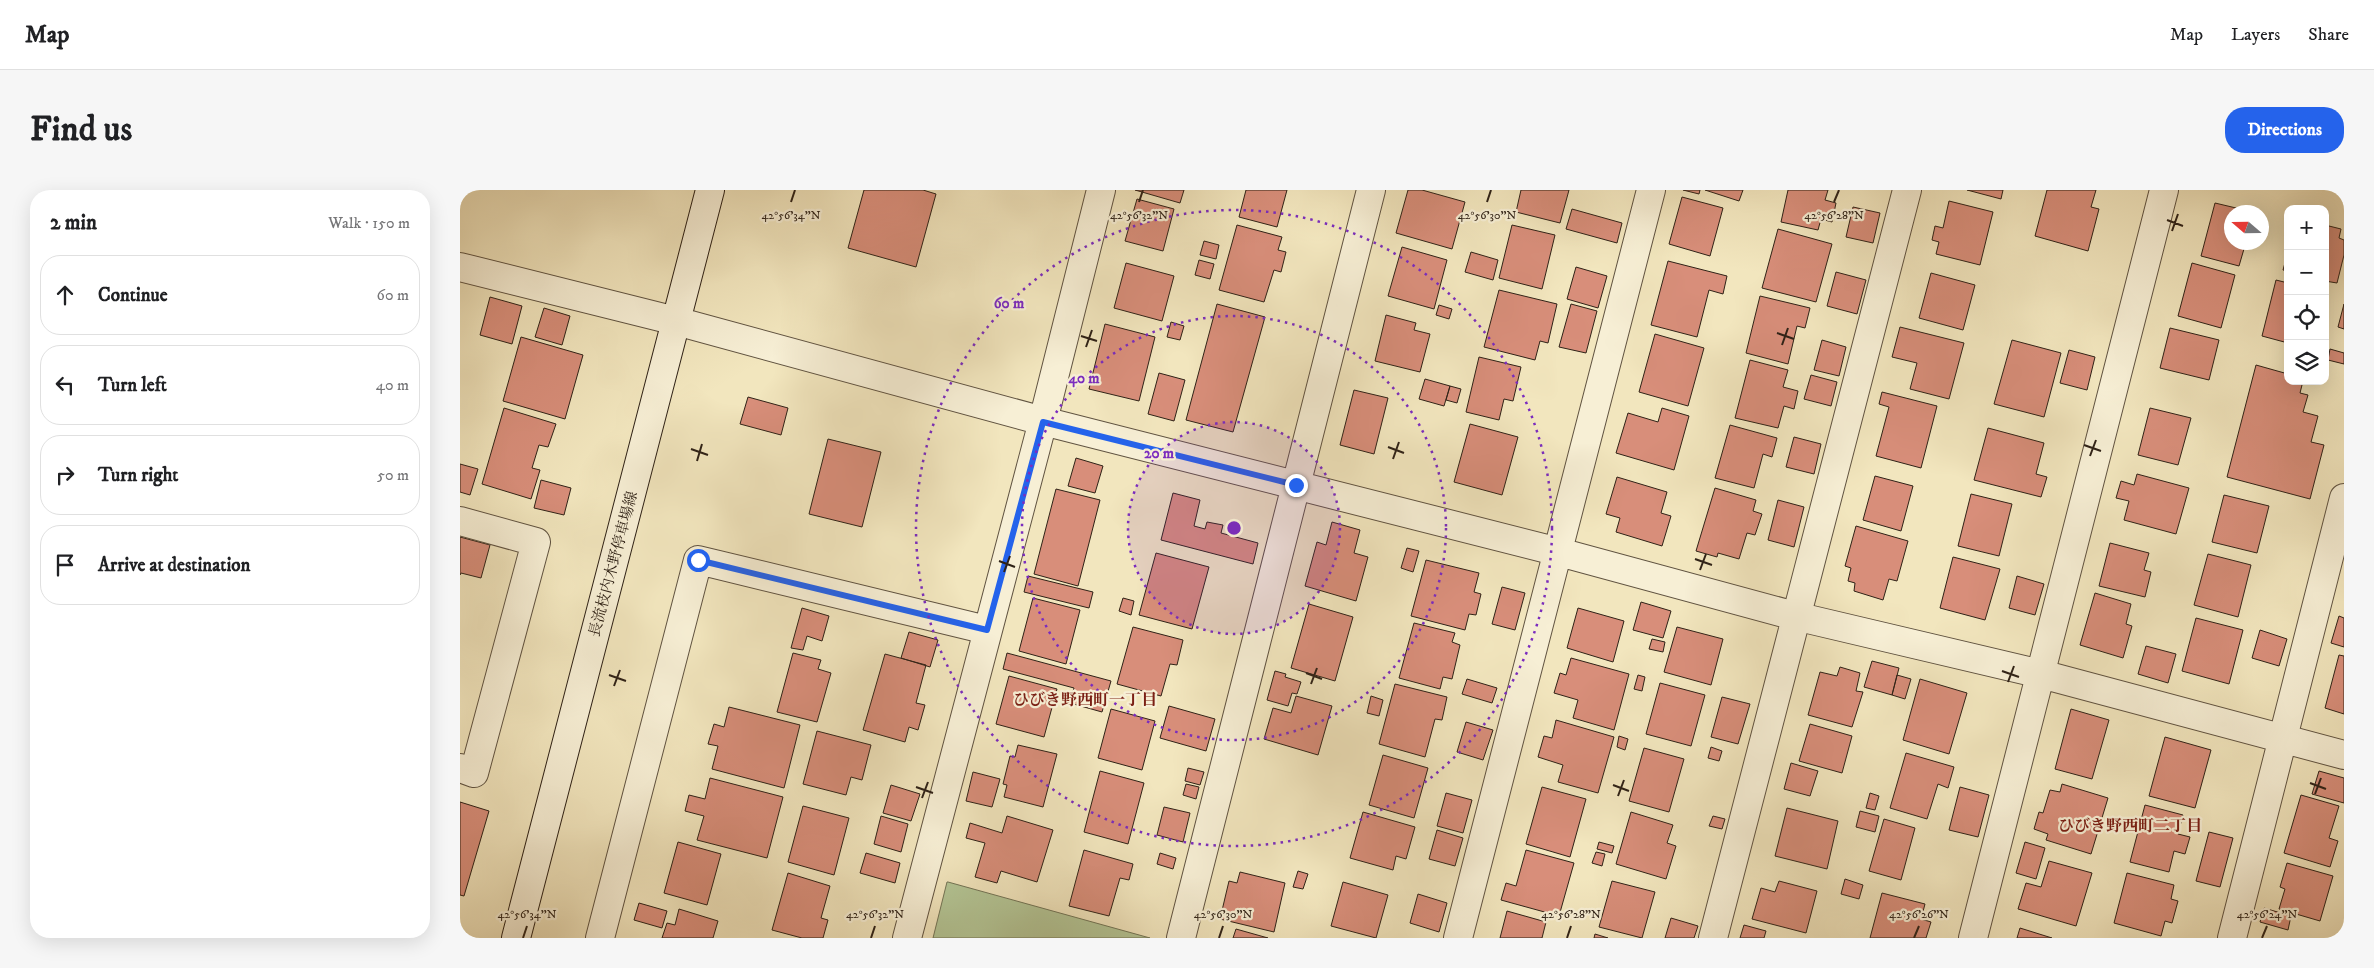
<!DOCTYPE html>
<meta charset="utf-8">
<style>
:root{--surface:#fff;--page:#f6f6f6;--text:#202124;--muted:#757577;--line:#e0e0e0;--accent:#2563eb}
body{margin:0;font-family:"IM FELL DW Pica","Noto Serif JP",serif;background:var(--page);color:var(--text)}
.controls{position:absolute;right:15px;top:15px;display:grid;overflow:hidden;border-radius:10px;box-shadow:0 5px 20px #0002}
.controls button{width:45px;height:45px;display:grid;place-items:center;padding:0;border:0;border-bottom:1px solid var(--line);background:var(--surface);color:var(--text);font:25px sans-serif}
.compass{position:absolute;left:1764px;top:15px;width:45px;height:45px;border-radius:50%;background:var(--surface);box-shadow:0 5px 20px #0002;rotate:290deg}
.stop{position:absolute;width:15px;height:15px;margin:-11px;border:4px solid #2563eb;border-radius:50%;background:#fff}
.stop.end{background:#2563eb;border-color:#fff;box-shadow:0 1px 5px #0008}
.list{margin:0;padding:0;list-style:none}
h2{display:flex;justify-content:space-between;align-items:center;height:65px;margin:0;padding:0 20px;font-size:21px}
h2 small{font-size:16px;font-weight:400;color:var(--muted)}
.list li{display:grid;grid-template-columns:32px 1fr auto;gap:15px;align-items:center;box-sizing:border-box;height:80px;margin:0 10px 10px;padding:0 10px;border:1px solid var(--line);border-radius:20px}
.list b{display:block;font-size:19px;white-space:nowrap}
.list em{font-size:16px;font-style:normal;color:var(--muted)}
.icon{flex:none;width:28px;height:28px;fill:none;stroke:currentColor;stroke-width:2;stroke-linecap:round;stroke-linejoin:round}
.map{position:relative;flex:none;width:1884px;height:748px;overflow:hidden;border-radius:20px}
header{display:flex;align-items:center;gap:30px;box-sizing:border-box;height:70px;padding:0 25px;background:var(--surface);border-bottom:1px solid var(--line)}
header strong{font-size:24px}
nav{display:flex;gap:28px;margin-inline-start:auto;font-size:18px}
.intro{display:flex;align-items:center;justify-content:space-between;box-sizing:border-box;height:120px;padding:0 30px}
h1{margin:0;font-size:35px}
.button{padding:12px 22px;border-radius:20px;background:var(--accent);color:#fff;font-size:18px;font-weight:700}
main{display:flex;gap:30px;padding:0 30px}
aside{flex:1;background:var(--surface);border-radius:20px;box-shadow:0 5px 20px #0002}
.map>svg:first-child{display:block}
.green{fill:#b4c696;stroke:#727456}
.building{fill:#d88e7a;stroke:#2f2217}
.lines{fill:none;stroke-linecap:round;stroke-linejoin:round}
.street-casing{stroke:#605341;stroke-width:30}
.secondary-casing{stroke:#2f2217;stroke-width:30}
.street{stroke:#f7efd5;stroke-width:28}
.secondary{stroke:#f7efd5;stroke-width:28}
.route{stroke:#2563eb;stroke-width:6}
.ticks{fill:none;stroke:#2f2217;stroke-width:2}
.ring{fill:none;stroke:#7b2cbf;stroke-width:2.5;stroke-dasharray:2.5 5}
.labels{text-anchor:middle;stroke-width:4.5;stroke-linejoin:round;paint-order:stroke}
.street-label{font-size:15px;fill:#2f2217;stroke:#f7efd5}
.neighbourhood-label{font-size:16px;font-weight:bold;fill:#7a1f14;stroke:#f7efd5}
.ticks-label{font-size:12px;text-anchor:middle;fill:#2f2217;stroke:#f7efd5;stroke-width:4.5;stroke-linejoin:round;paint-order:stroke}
.centre{fill:#7b2cbf;stroke:#f7efd5;stroke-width:2.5}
.ring-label{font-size:15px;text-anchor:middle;font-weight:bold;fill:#7b2cbf;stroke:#f7efd5;stroke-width:4.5;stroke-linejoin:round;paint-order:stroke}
</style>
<header>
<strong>Map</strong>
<nav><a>Map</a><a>Layers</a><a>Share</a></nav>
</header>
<div class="intro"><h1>Find us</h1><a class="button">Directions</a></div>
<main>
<aside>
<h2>2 min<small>Walk · 150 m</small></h2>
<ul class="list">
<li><svg class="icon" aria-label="ahead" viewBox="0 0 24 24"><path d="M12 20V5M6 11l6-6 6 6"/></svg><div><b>Continue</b></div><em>60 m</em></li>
<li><svg class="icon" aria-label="left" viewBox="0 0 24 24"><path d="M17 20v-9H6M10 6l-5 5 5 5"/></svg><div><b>Turn left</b></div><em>40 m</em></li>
<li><svg class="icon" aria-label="right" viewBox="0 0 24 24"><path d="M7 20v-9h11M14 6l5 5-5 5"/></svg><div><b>Turn right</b></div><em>50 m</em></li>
<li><svg class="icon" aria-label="arrive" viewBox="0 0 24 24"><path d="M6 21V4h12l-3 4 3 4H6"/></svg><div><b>Arrive at destination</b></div></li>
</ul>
</aside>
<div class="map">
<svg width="1884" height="748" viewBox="0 0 1884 748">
<rect width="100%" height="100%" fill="#f2e6be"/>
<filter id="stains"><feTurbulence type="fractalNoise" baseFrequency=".004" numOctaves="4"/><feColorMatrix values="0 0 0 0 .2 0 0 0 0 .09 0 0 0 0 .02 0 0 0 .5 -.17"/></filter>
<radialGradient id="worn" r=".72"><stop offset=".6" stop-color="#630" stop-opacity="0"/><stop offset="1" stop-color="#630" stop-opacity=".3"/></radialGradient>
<path class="green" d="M487 692H488L690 748H473Z"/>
<path class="building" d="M404 0H463L476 4 456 77 388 58Z
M675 0H724L720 13Z
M786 0H827L817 37 779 27Z
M948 0H962L1005 12 992 59 936 43Z
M1061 0H1109L1100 33 1056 22Z
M1223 0H1240L1239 4Z
M1245 0H1283L1279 11Z
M1328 0H1368L1365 10 1376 13 1372 32 1361 29 1358 40 1321 32Z
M1507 0H1543L1541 9Z
M1587 0H1636L1631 17 1639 19 1628 61 1575 46Z
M1222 7 1263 18 1250 66 1209 54Z
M677 9 714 19 703 61 665 51Z
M1489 11 1533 22 1520 75 1476 64 1479 52 1472 50 1475 36 1483 38Z
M1755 13 1793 22H1772V52H1786L1779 76 1741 66Z
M1393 17 1420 23 1413 53 1386 47Z
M1112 19 1162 33 1157 53 1106 39Z
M777 35 822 47 818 60 826 62 821 82 814 80 804 112 759 100Z
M1052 35 1095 45 1082 99 1039 88Z
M1865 35 1881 39 1879 48 1884 50V65L1877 93 1865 91Z
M1318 39 1372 54 1356 112 1302 98Z
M744 51 759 55 756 69 740 65Z
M942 57 987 70 974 119 928 106Z
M1011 62 1038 70 1033 90 1005 82Z
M1828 62V81L1823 80Z
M739 70 754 74 750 89 735 85Z
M1208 71 1267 86 1263 104 1249 100 1237 147 1191 135Z
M666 73 714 86 702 131 654 118Z
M1732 73 1775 85 1761 138 1718 126Z
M1116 77 1147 86 1138 118 1107 109Z
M1376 82 1406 90 1397 124 1367 116Z
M1471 83 1515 95 1503 140 1459 128Z
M1816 90 1828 93V153L1802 146Z
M1039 100 1097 114 1088 153 1080 151 1075 170 1024 157Z
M1300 106 1350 118 1345 138 1337 136 1328 174 1286 163Z
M30 107 62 116 52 154 20 145Z
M757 114 805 127 773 242 726 230Z
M1111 114 1137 121 1126 163 1099 157Z
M1884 114V139L1878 137Z
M979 115 992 119 989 129 976 125Z
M84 118 110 126 102 155 75 147Z
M926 125 956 133 954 140 970 144 960 182 915 171Z
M711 132 724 136 720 150 707 147Z
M645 134 695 147 679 211 629 199Z
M1440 137 1504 153 1489 209 1450 199 1457 173 1432 167Z
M1710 138 1759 150 1749 190 1700 178Z
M1195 144 1244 158 1228 216 1179 202Z
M61 147 123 165 105 229 43 211Z
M1362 150 1386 157 1379 186 1354 180Z
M1552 150 1601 163 1584 227 1534 214Z
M1870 159 1884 163V174L1868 170Z
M1609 160 1635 167 1627 200 1600 193Z
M1019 167 1061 177 1053 211 1044 209 1039 230 1006 222Z
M1290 170 1328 180 1323 197 1338 201 1334 219 1324 216 1318 238 1275 228Z
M1796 175 1828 184V191H1843L1840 203 1848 205 1843 222 1858 226 1851 252 1864 255 1850 309 1767 287Z
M699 183 725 190 714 231 688 224Z
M1351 185 1377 192 1371 216 1344 209Z
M965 189 990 196 984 216 959 209Z
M990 196 1001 199 997 213 986 210Z
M894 200 928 208 914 264 880 255Z
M1422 202 1477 216 1461 278 1416 266 1429 217 1419 214Z
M288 207 328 218 321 245 280 234Z
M44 218 96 234 88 257 79 255 72 278 80 280 71 309 22 294Z
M1202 218 1229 226 1214 280 1156 263 1168 223 1198 232Z
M1690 218 1731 228 1718 275 1678 265Z
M1010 234 1058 247 1042 305 994 292Z
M1270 235 1317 248 1312 267 1303 264 1294 298 1255 288Z
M1528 238 1584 253 1576 284 1587 287 1581 307 1514 290Z
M1334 247 1361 254 1354 284 1326 277Z
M368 249 421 262 402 337 349 324Z
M616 268 643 276 635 303 608 296Z
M0 274 18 279 10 305 0 302Z
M1677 284 1729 298 1716 344 1664 330 1669 311 1656 308 1661 291 1674 295Z
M1415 286 1453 296 1441 341 1403 330Z
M1157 287 1207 302 1201 323 1211 326 1202 356 1156 342 1160 328 1146 324Z
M81 290 111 298 104 325 74 318Z
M1255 298 1296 310 1293 321 1302 324 1295 345 1287 343 1279 369 1258 363 1257 367 1236 361Z
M596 299 640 310 618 396 574 384Z
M713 303 740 310 734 336 745 339 747 332 763 335 761 343 798 353 793 374 701 350Z
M1511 304 1552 314 1539 366 1498 356Z
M1764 305 1809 316 1797 363 1752 352Z
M1318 310 1344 317 1334 357 1308 350Z
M872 332 900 340 894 363 908 367 896 411 845 396 857 352 866 355Z
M1396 336 1448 351 1437 391 1429 389 1423 410 1394 401 1395 393 1388 391 1391 378 1385 376Z
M0 347 30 355 21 388 1 383 0 385Z
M1650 353 1689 363 1684 380 1691 382 1685 407 1639 396Z
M947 358 959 361 953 382 941 378Z
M696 363 749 377 732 439 679 425Z
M1748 364 1791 375 1778 427 1734 415Z
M1493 367 1540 379 1525 430 1480 418Z
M966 370 1019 383 1014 402 1021 404 1016 425 1009 424 1005 440 951 426Z
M568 386 633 402 629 418 564 402Z
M1557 386 1584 394 1575 425 1549 418Z
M1042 397 1065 403 1055 440 1032 434Z
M1635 403 1671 414 1666 434 1672 436 1663 468 1620 455Z
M573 408 620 420 606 474 559 461Z
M663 408 674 411 671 425 659 421Z
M1181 412 1211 421 1203 448 1173 440Z
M849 414 893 427 875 491 831 478Z
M342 418 369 426 362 451 347 446 343 460 331 458Z
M1118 418 1164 431 1153 472 1107 458Z
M1879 426 1884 428V457L1871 453Z
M1736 428 1783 440 1769 494 1722 481Z
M954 433 995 443 992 452 1000 455 992 489 983 487 980 499 939 488Z
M673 437 723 450 717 475 710 474 701 506 657 494Z
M1217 437 1263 449 1251 495 1204 482Z
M1800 440 1827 449 1819 476 1792 468Z
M449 442 478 450 470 477 441 468Z
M1192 449 1205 452 1203 462 1189 459Z
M1686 456 1716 464 1708 493 1678 484Z
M333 463 361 470 358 479 371 483 357 532 317 522Z
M547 463 651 491 642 522 610 513 614 498 543 479Z
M425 464 466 475 456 513 465 515 458 540 449 537 445 552 403 540Z
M1879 465 1884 466V524L1865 518Z
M1111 468 1169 484 1154 540 1113 528 1118 510 1094 503 1100 483 1106 485Z
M1412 471 1439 478 1432 505 1404 497Z
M1380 477 1400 483 1396 501 1403 502 1392 537 1348 525 1360 482 1377 486Z
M815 481 826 484 825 487 841 492 837 504 832 503 828 516 807 510Z
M1178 485 1185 487 1182 501 1174 499Z
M1437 485 1451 489 1445 509 1432 505Z
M549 486 597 499 584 547 536 534Z
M1007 489 1037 498 1032 513 1002 504Z
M1460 489 1507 503 1489 564 1443 550Z
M1200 493 1245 505 1231 556 1186 544Z
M935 494 987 507 982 530 975 529 965 567 919 554Z
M836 506 872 516 858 565 804 549 813 518 831 523Z
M911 506 923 510 919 526 907 523Z
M1262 507 1290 514 1278 554 1251 547Z
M709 516 755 529 746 561 700 548Z
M269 517 340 535 324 598 252 579 258 556 248 554 254 534 264 537Z
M651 519 695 531 682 580 638 568Z
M1611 519 1649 530 1632 589 1595 579Z
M1096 530 1154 547 1138 603 1098 592 1103 575 1078 567 1084 546 1092 548Z
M1006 532 1033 540 1023 570 997 562Z
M1350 534 1392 546 1382 583 1339 571Z
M357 541 411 555 402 590 391 587 386 605 343 594Z
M1159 546 1168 549 1165 560 1157 557Z
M1705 547 1751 560 1735 618 1689 606Z
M558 555 597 564 583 617 544 607 547 595 543 594 550 566 555 567Z
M1251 557 1262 561 1259 571 1248 568Z
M1184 558 1224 569 1209 622 1169 611Z
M1446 563 1494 577 1488 598 1478 594 1467 629 1430 618Z
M923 565 968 578 954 628 909 615Z
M1331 573 1358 581 1350 606 1324 599Z
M728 578 744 582 740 595 725 591Z
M640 581 684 593 668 654 624 642Z
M1859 581 1884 588V613L1852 604Z
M513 582 540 589 532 617 506 611Z
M250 588 323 607 307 668 237 650 244 626 225 621 229 605 245 609Z
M726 594 739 597 736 609 723 605Z
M1602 594 1648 608 1631 664 1586 650 1588 644 1574 639 1579 622 1583 623 1590 600 1600 602Z
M431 595 460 604 451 631 423 623Z
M1082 597 1126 609 1110 667 1066 654Z
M1500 597 1529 605 1518 647 1489 640Z
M986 603 1012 610 1003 643 977 636Z
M1410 603 1419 606 1415 620 1406 618Z
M1841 605 1879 616 1869 648 1878 651 1870 677 1824 663Z
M0 612 29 621 4 706 0 705Z
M1685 615 1723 625 1718 644 1730 647 1725 664 1714 661 1709 682 1670 672Z
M343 616 389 628 374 685 328 672Z
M704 617 730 623 723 652 697 645Z
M1327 618 1378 631 1367 679 1315 666Z
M1400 621 1419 626 1415 642 1396 637Z
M903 622 955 637 946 669 936 666 933 680 890 668Z
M1171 622 1213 635 1207 653 1216 656 1206 689 1156 674Z
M421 626 448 634 441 662 414 654Z
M547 626 593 640 577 692 541 681 537 693 515 687 525 653 506 648 510 633 542 643Z
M1253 626 1265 629 1262 639 1249 636Z
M1424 629 1455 638 1441 690 1409 681Z
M977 640 1003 648 995 676 969 669Z
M1749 642 1773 648 1760 697 1736 691Z
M218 652 261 664 247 715 204 703Z
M1139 652 1154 656 1152 663 1137 659Z
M1565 652 1585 658 1576 689 1556 683Z
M624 660 673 674 669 690 660 688 649 726 609 716Z
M1066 660 1114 673 1099 726 1041 710 1046 693 1056 696Z
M1136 662 1145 664 1142 676 1132 673Z
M406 663 440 673 435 693 400 683Z
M700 663 716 668 713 679 697 674Z
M1589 671 1632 683 1616 736 1558 719 1566 693 1581 697Z
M1827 673 1873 686 1860 731 1819 719 1825 699 1820 697Z
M838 681 848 684 843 699 833 697Z
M780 682 825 693 814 742 760 729 769 691 777 693Z
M328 683 370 696 361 728 368 730 363 748H342L312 740Z
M1667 683 1714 695 1711 709 1718 711 1712 733 1705 731 1701 746 1654 733Z
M1385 689 1403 695 1399 709 1381 704Z
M1152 691 1195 702 1182 748 1139 737Z
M1319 691 1357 701 1346 743 1292 729 1301 698 1315 702Z
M883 692 928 705 916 748 871 736Z
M1422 703 1465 714 1461 729 1471 732 1466 748H1410Z
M958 704 987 713 979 742 950 733Z
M179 713 207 721 202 738 174 730Z
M1804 718 1831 726 1828 740 1800 732Z
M219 719 258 731 253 748H202L207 733 215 735Z
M1047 721 1086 732 1082 748H1040Z
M1211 728 1238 736 1234 748H1205Z
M1284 735 1306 741 1304 748H1280Z
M1560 738 1592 748H1557Z
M776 739 808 748H773Z
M1135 744 1148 748H1134Z"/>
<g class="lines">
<defs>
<path id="street" d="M0 77 216 131 583 231 1099 362 1335 426 1581 484 1884 565
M0 331 76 352 14 583 0 578
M140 748 238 370 527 440
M447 748 583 231 641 0
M721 748 911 0
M998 748 1191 0
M1253 748 1447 0
M1513 748 1704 0
M1772 748 1884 308"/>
<path id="secondary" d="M56 748 250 0"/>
</defs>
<use href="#street" class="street-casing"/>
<use href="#secondary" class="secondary-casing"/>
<use href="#street" class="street"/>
<use href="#secondary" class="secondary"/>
</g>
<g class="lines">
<path class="route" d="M238 370 527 440 583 232 836 295"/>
</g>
<path class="ticks" d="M331 12 335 0M679 12 683 0M1027 12 1031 0M1374 12 1379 0M1707 30 1723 36M1712 41 1718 24M1317 143 1334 149M621 146 637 151M1322 155 1328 138M626 157 632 140M1624 255 1641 261M928 257 944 263M231 259 248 265M1630 266 1636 250M933 269 939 252M237 271 242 254M1235 369 1252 375M539 371 555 377M1240 380 1246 364M544 382 550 366M1542 481 1559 487M846 483 862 489M149 485 166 491M1548 492 1554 476M851 494 857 478M154 496 160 480M1850 593 1866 599M1153 595 1169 601M456 597 473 603M1855 604 1861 588M1158 606 1164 590M462 608 468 592M63 748 67 736M411 748 415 736M759 748 763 736M1107 748 1111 736M1454 748 1459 736M1802 748 1807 736"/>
<circle cx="774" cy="338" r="106" fill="#7b2cbf" fill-opacity=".12"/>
<g class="ring">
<circle cx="774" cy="338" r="106"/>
<circle cx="774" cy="338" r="212"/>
<circle cx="774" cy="338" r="318"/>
</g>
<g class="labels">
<g class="street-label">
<text transform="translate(153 374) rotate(-75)" y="5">長流枝内木野停車場線</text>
</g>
<g class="neighbourhood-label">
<text x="625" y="515">ひびき野西町一丁目</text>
<text x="1670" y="641">ひびき野西町二丁目</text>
</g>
</g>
<g class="ticks-label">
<text x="331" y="29">42°56'34"N</text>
<text x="679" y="29">42°56'32"N</text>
<text x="1027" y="29">42°56'30"N</text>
<text x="1374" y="29">42°56'28"N</text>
<text x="67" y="728">42°56'34"N</text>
<text x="415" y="728">42°56'32"N</text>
<text x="763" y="728">42°56'30"N</text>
<text x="1111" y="728">42°56'28"N</text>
<text x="1459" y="728">42°56'26"N</text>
<text x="1807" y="728">42°56'24"N</text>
</g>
<circle cx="774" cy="338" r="8" class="centre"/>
<g class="ring-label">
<text x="549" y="118">60 m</text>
<text x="624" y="193">40 m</text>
<text x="699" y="268">20 m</text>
</g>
<rect width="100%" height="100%" filter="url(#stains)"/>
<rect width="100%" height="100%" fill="url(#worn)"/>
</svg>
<div class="controls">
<button>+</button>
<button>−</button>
<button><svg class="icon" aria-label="locate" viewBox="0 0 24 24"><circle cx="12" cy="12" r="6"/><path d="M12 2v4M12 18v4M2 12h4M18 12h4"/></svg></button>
<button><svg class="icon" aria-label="layers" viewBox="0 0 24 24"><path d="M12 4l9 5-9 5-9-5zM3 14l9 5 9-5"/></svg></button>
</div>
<svg class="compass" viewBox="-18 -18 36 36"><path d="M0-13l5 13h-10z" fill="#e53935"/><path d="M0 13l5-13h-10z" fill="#757577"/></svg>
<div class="stop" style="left:238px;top:370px"></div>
<div class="stop end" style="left:836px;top:295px"></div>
</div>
</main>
